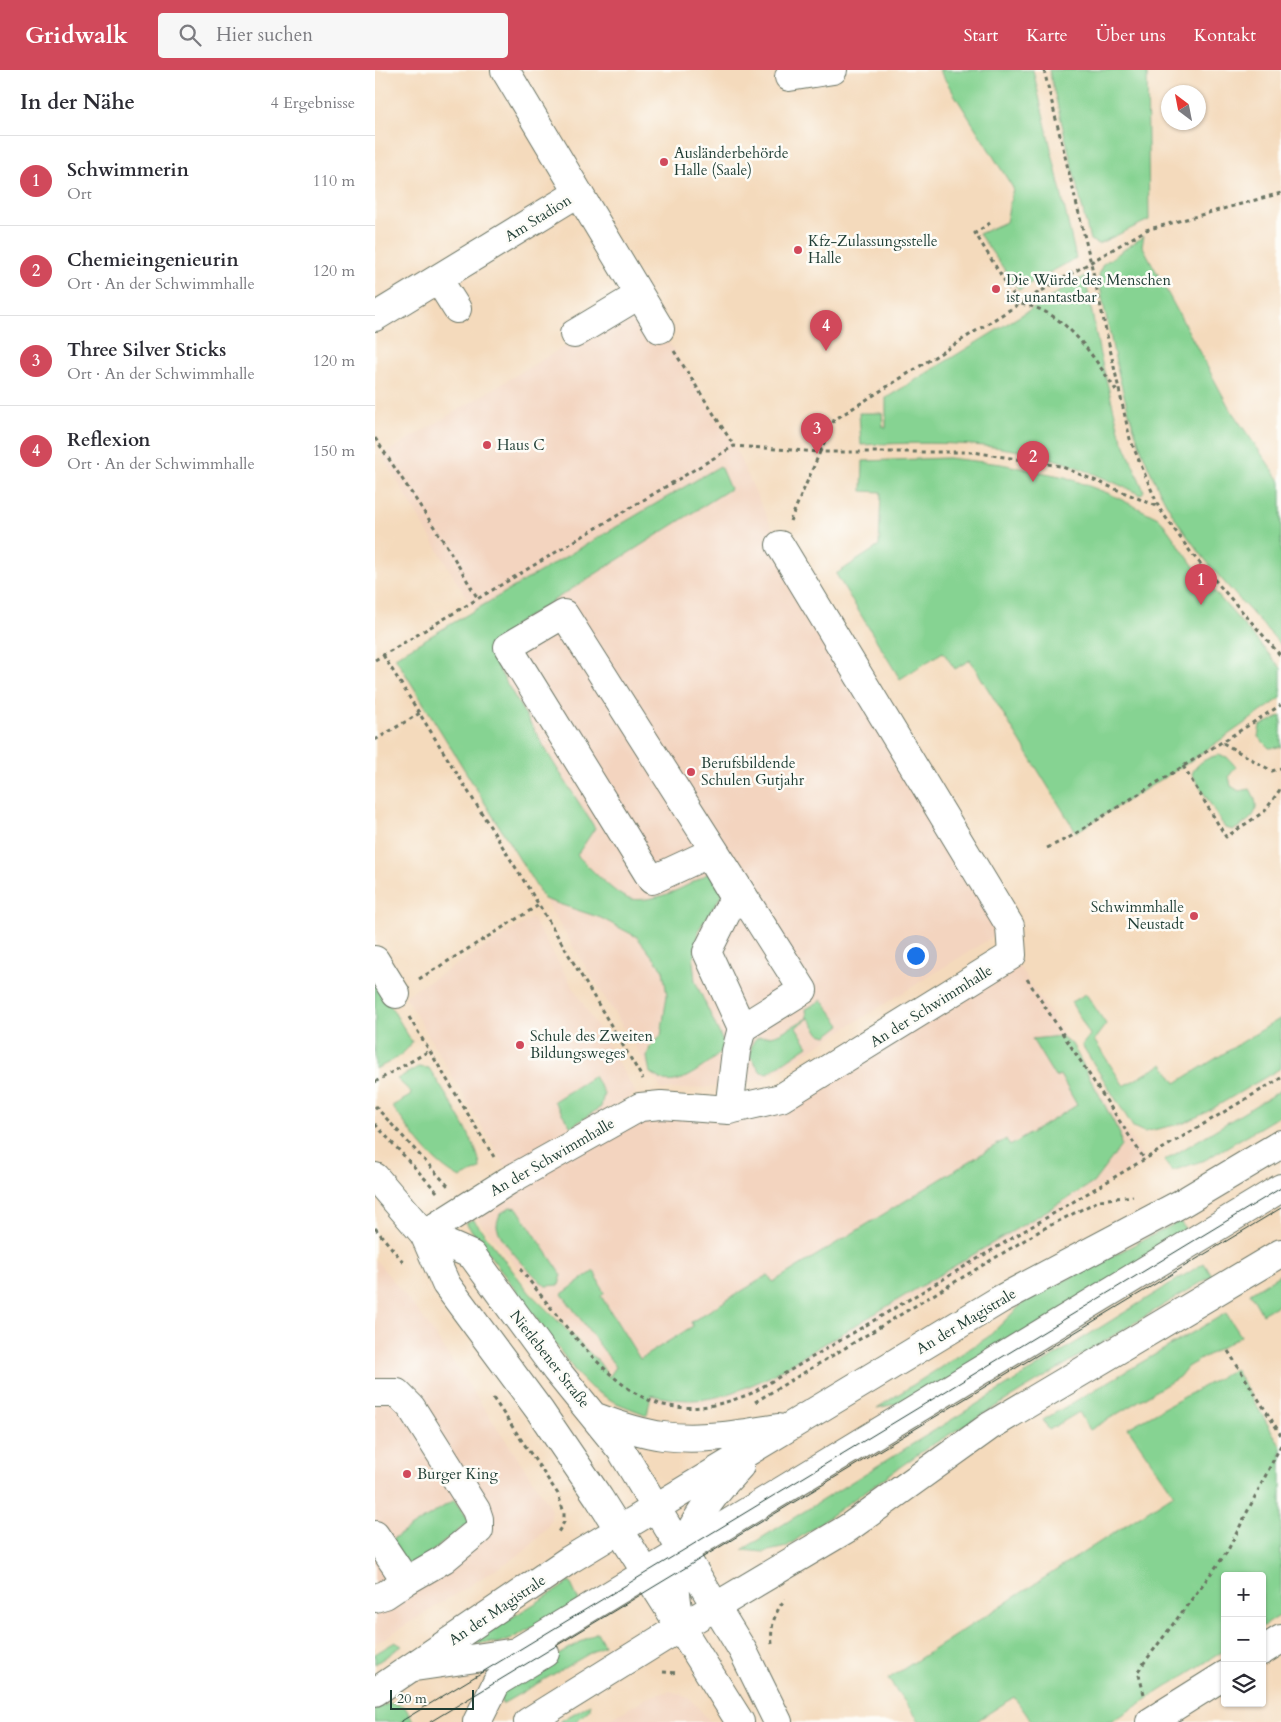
<!DOCTYPE html>
<html lang="de">
<meta charset="utf-8">
<style>
:root{--surface:#fff;--page:#f7f7f7;--text:#2b2b33;--muted:#7c7c81;--line:#e1e1e2;--accent:#d1495b}
body{margin:0;font-family:Cardo,serif;background:var(--page);color:var(--text)}
.controls{position:absolute;right:15px;bottom:15px;display:grid;overflow:hidden;border-radius:5px;box-shadow:0 1px 4px #0004}
.controls button{width:45px;height:45px;display:grid;place-items:center;padding:0;border:0;border-bottom:1px solid var(--line);background:var(--surface);color:var(--text);font:25px sans-serif}
.compass{position:absolute;left:786px;top:15px;width:45px;height:45px;border-radius:50%;background:var(--surface);box-shadow:0 1px 4px #0004;rotate:328deg}
.scale{position:absolute;left:15px;bottom:12px;width:84px;box-sizing:border-box;padding-left:5px;border:2px solid #1f3d34;border-top:0;font-size:14px;line-height:18px;white-space:nowrap;color:#1f3d34;-webkit-text-stroke:4px #fdfcf7;paint-order:stroke}
.you{position:absolute;left:540px;top:885px;width:18px;height:18px;margin:-12px;border:4px solid #fff;border-radius:50%;background:#1a73e8;box-shadow:0 0 0 8px #1a73e833}
.badge{display:grid;place-items:center;width:32px;height:32px;border-radius:50%;background:var(--accent);color:#fff;font-size:16px;font-weight:700}
.pin{position:absolute;translate:-50% -41px;filter:drop-shadow(0 1px 2px #0008)}
.pin::after{content:'';position:absolute;top:26px;width:18px;height:15px;background:inherit;clip-path:polygon(0 0,100% 0,50% 100%)}
.list{margin:0;padding:0;list-style:none}
h2{display:flex;justify-content:space-between;align-items:center;height:65px;margin:0;padding:0 20px;font-size:21px}
h2 small{font-size:16px;font-weight:400;color:var(--muted)}
.list li{display:grid;grid-template-columns:32px 1fr auto;gap:15px;align-items:center;box-sizing:border-box;height:90px;padding:0 20px;border-top:1px solid var(--line)}
.list b{display:block;font-size:19px;white-space:nowrap}
.list p{margin:0;font-size:16px;white-space:nowrap;color:var(--muted)}
.list em{font-size:16px;font-style:normal;color:var(--muted)}
.icon{flex:none;width:28px;height:28px;fill:none;stroke:currentColor;stroke-width:2;stroke-linecap:round;stroke-linejoin:round}
.map{position:relative;flex:none;width:906px;height:1652px;overflow:hidden}
header{display:flex;align-items:center;gap:30px;box-sizing:border-box;height:70px;padding:0 25px;background:var(--accent);color:#fff}
header strong{font-size:24px}
nav{display:flex;gap:28px;margin-inline-start:auto;font-size:18px}
.search{width:350px;height:45px;background:var(--page);display:flex;align-items:center;gap:12px;box-sizing:border-box;padding:0 18px;border-radius:5px;color:var(--muted);font-size:19px}
main{display:flex}
aside{flex:1;background:var(--surface)}
.map>svg:first-child{display:block}
.built{fill:#f3d4bf}
.green{fill:#86d392;stroke:#528863}
.lines{fill:none;stroke-linecap:round;stroke-linejoin:round}
.minor-casing{stroke:#6a7464;stroke-width:30}
.major-casing{stroke:#6a7464;stroke-width:30}
.path{stroke:#6a7464;stroke-width:3;stroke-dasharray:4 4;stroke-linecap:butt}
.minor{stroke:#fff;stroke-width:28}
.major{stroke:#fff;stroke-width:28}
.tram{stroke:#1f3d34;stroke-width:1}
.poi-dot{fill:#d1495b;stroke:#fdfcf7;stroke-width:2}
.labels{text-anchor:middle;stroke-width:5;stroke-linejoin:round;paint-order:stroke}
.poi-label{font-size:15px;fill:#1f3d34;stroke:#fdfcf7;text-anchor:start}
.street-label{font-size:15px;fill:#1f3d34;stroke:#fdfcf7}
</style>
<header>
<strong>Gridwalk</strong>
<div class="search"><svg class="icon" aria-label="search" viewBox="0 0 24 24"><circle cx="10" cy="10" r="6"/><path d="M15 15l6 6"/></svg>Hier suchen</div>
<nav><a>Start</a><a>Karte</a><a>Über uns</a><a>Kontakt</a></nav>
</header>
<main>
<aside>
<h2>In der Nähe<small>4 Ergebnisse</small></h2>
<ul class="list">
<li><span class="badge">1</span><div><b>Schwimmerin</b><p>Ort</p></div><em>110 m</em></li>
<li><span class="badge">2</span><div><b>Chemieingenieurin</b><p>Ort · An der Schwimmhalle</p></div><em>120 m</em></li>
<li><span class="badge">3</span><div><b>Three Silver Sticks</b><p>Ort · An der Schwimmhalle</p></div><em>120 m</em></li>
<li><span class="badge">4</span><div><b>Reflexion</b><p>Ort · An der Schwimmhalle</p></div><em>150 m</em></li>
</ul>
</aside>
<div class="map">
<svg width="906" height="1652" viewBox="0 0 906 1652">
<rect width="100%" height="100%" fill="#fdfcf7"/>
<filter id="ink" filterUnits="userSpaceOnUse"><feTurbulence type="fractalNoise" baseFrequency=".02" numOctaves="2"/><feDisplacementMap in="SourceGraphic" scale="10" xChannelSelector="R" yChannelSelector="G"/><feConvolveMatrix kernelMatrix="1 2 1 2 8 2 1 2 1" color-interpolation-filters="sRGB"/></filter>
<filter id="wash" filterUnits="userSpaceOnUse"><feTurbulence type="fractalNoise" baseFrequency=".0096" numOctaves="4" result="noise"/><feDisplacementMap in="SourceGraphic" scale="20" xChannelSelector="R" yChannelSelector="G"/><feGaussianBlur stdDeviation="1.12" result="paint"/><feColorMatrix in="noise" values="0 0 0 0 0 0 0 0 0 0 0 0 0 0 0 0 0 1.4 0 .05"/><feComposite in="paint" operator="in"/></filter>
<g filter="url(#wash)">
<rect width="100%" height="100%" fill="#f4dabc"/>
<path class="built" d="M264 225 359 376 405 475 635 856 389 1009 357 1016 287 1020 19 587 99 541 7 385 202 269Z
M157 848 261 1023 132 1099 30 926Z
M637 885 770 1090 377 1323 353 1332 333 1337H312L277 1331 247 1313 223 1292 92 1137 265 1037 406 1028Z
M0 1189 47 1246 173 1433 176 1441V1449L172 1458 150 1481 0 1574Z
M294 1621 306 1624 316 1630 336 1652H231L271 1628Z"/>
<path class="green" d="M564 0H658L701 188 644 220 604 164 631 152 638 118Z
M674 0H772L774 150 723 174 715 170Z
M769 166 767 175 855 339 906 412V575C866 530 821 486 791 433 764 384 748 328 737 274 733 251 725 227 724 203L728 194Z
M710 206 725 285 745 364 769 421 766 425C734 410 702 395 667 386 609 371 544 372 486 375L484 343H507L508 357 511 358V328Z
M573 388 626 394 690 407 735 424 785 449 825 505 906 598V628L808 696 701 762 595 590 580 599 568 582 525 609 461 504 504 476 506 422 487 421 488 391Z
M345 396 355 419 138 556 117 588 178 692 220 758 202 785C212 795 242 827 255 829 281 833 314 816 335 802L348 823 324 859 318 891 320 911 351 978C337 990 308 1016 289 1011 284 1009 279 1005 275 1003L272 987 275 977 286 966 292 925 288 900 262 867 226 848 169 829 20 587Z
M906 646V677L894 678 883 667 885 656Z
M844 685 852 687 861 697 854 706 856 716 864 721 875 719C889 742 877 749 859 760L850 758 817 704C821 693 833 687 844 685Z
M0 910 37 972C30 985 14 993 0 999Z
M711 924 731 954 719 970 749 1016 788 994 801 1013 906 948V998L830 1043 809 1053 769 1062 758 1057 707 975 715 965 696 932Z
M447 930 466 955 452 966 445 964 434 948 421 957 433 976 393 1003 386 1002 375 986C378 958 387 971 405 963 415 958 423 953 432 948L431 939Z
M686 966 697 974 745 1064 746 1076 718 1113 394 1307C349 1328 326 1336 276 1325L272 1345 239 1332 216 1318 203 1305 91 1153 98 1149 154 1222 224 1292 234 1307 241 1297 187 1224 219 1201 229 1223 226 1226 265 1289 318 1256 316 1252 393 1205 398 1212 631 1069 635 1076 702 1035 685 1005 680 1007 657 969Z
M43 997 54 998C67 1019 106 1076 105 1099L85 1108C55 1092 37 1063 17 1036L35 1026 36 1022 22 1009Z
M219 1006 229 1023 226 1037 196 1057 179 1031Z
M906 1020V1045L830 1090 797 1101 789 1091Z
M135 1137 142 1138 187 1205 184 1215 171 1216C160 1207 122 1170 122 1155 122 1152 124 1147 125 1144Z
M805 1151 813 1164 540 1330 502 1338 613 1267 650 1231Z
M829 1193 837 1206 552 1378 411 1477 389 1482 367 1480Z
M906 1204V1233L887 1244 875 1223Z
M851 1243 866 1266 812 1297 804 1307 715 1360 704 1342 674 1360 668 1350Z
M860 1299 906 1377V1545L887 1557V1506H850V1580L736 1652H657L639 1627 600 1652H545L513 1609 799 1424 753 1358Z
M79 1430 95 1451 34 1500 16 1470Z
M195 1512 204 1531 140 1567 123 1573 97 1572Z
M222 1562 229 1575 127 1634 123 1621Z
M20 1572 27 1576 0 1594V1584Z
M15 1633 29 1636 40 1652H0V1639Z
M215 1634V1639L200 1652H184Z"/>
</g>
<g filter="url(#ink)">
<g class="lines">
<defs>
<path id="minor" d="M130 0 285 259
M414 7 458 0
M63 209 82 239
M0 247 203 123
M199 264 264 225
M0 890 21 924
M354 1040 361 981 367 958 428 920 189 544 133 577 277 810 333 784 359 828 332 882 367 958
M49 1164 133 1111 265 1037 286 1035 354 1040 406 1028 637 885 635 856 405 475
M0 1323H22L36 1337 101 1440 104 1449V1460L69 1489 31 1511 0 1465
M0 1528 10 1525 31 1511
M341 1537 368 1581 403 1652
M306 1558 365 1652
M887 1581 906 1569
M40 1597 141 1582 906 1118
M102 1652 122 1612 170 1583
M775 1652 850 1605"/>
<path id="major" d="M0 1107 49 1164 71 1214 165 1341 224 1428 306 1558
M49 1164 97 1185 181 1300 246 1380 341 1537
M221 1347C242 1355 265 1363 288 1366 326 1371 365 1364 403 1358
M305 1551C303 1536 298 1516 301 1501 308 1462 338 1424 365 1396
M0 1622 194 1490 414 1357 626 1229 807 1133 906 1074
M153 1652 291 1566 473 1458 615 1356 906 1183"/>
</defs>
<use href="#minor" class="minor-casing"/>
<use href="#major" class="major-casing"/>
<path class="path" d="M669 0 716 193 755 369 784 438 817 484 906 586
M615 153 600 163 644 234C691 239 718 287 743 323
M299 281 359 376
M0 368 73 478 103 529
M415 451 445 382H598L685 396 784 437
M8 585 164 835 268 1009
M0 590 359 376 445 382 459 350 644 234 771 160 906 123
M0 670 45 643
M848 673 897 701 906 698
M808 696 851 767 890 741 906 718
M672 778 695 767 906 635
M44 909 164 835
M652 909 770 1090
M34 947 119 1087
M0 1012 54 981
M0 1036 74 1117
M0 1054 63 1123
M0 1158 30 1194
M145 1199C178 1239 228 1312 276 1331 310 1344 345 1336 377 1323L906 1008
M853 1281 906 1365
M118 1328 183 1424 189 1443V1452L182 1464
M380 1332 668 1159 725 1130 758 1126
M397 1574C395 1556 400 1542 410 1529
M288 1602 302 1603
M769 1624 763 1601 852 1482 906 1375"/>
<use href="#minor" class="minor"/>
<use href="#major" class="major"/>
<path class="tram" d="M25 1652 906 1118
M55 1652 906 1138"/>
</g>
</g>
<g class="poi-dot">
<circle cx="289" cy="92" r="5"/>
<circle cx="423" cy="180" r="5"/>
<circle cx="621" cy="219" r="5"/>
<circle cx="112" cy="375" r="5"/>
<circle cx="316" cy="702" r="5"/>
<circle cx="819" cy="846" r="5"/>
<circle cx="145" cy="975" r="5"/>
<circle cx="32" cy="1404" r="5"/>
</g>
<g class="labels">
<g class="poi-label">
<text x="299" y="88">Ausländerbehörde<tspan x="299" dy="17">Halle (Saale)</tspan></text>
<text x="433" y="176">Kfz-Zulassungsstelle<tspan x="433" dy="17">Halle</tspan></text>
<text x="631" y="215">Die Würde des Menschen<tspan x="631" dy="17">ist unantastbar</tspan></text>
<text x="122" y="380">Haus C</text>
<text x="326" y="698">Berufsbildende<tspan x="326" dy="17">Schulen Gutjahr</tspan></text>
<text x="809" y="842" text-anchor="end">Schwimmhalle<tspan x="809" dy="17">Neustadt</tspan></text>
<text x="155" y="971">Schule des Zweiten<tspan x="155" dy="17">Bildungsweges</tspan></text>
<text x="42" y="1409">Burger King</text>
</g>
<g class="street-label">
<text transform="translate(163 148) rotate(-32)" y="5">Am Stadion</text>
<text transform="translate(556 936) rotate(-32)" y="5">An der Schwimmhalle</text>
<text transform="translate(177 1087) rotate(-30)" y="5">An der Schwimmhalle</text>
<text transform="translate(591 1251) rotate(-31)" y="5">An der Magistrale</text>
<text transform="translate(175 1289) rotate(52)" y="5">Nietlebener Straße</text>
<text transform="translate(122 1540) rotate(-34)" y="5">An der Magistrale</text>
</g>
</g>
</svg>
<div class="controls">
<button>+</button>
<button>−</button>
<button><svg class="icon" aria-label="layers" viewBox="0 0 24 24"><path d="M12 4l9 5-9 5-9-5zM3 14l9 5 9-5"/></svg></button>
</div>
<svg class="compass" viewBox="-18 -18 36 36"><path d="M0-13l5 13h-10z" fill="#e53935"/><path d="M0 13l5-13h-10z" fill="#7c7c81"/></svg>
<div class="scale">20 m</div>
<div class="you"></div>
<div class="pin badge" style="left:826px;top:535px">1</div>
<div class="pin badge" style="left:658px;top:412px">2</div>
<div class="pin badge" style="left:442px;top:384px">3</div>
<div class="pin badge" style="left:451px;top:281px">4</div>
</div>
</main>
